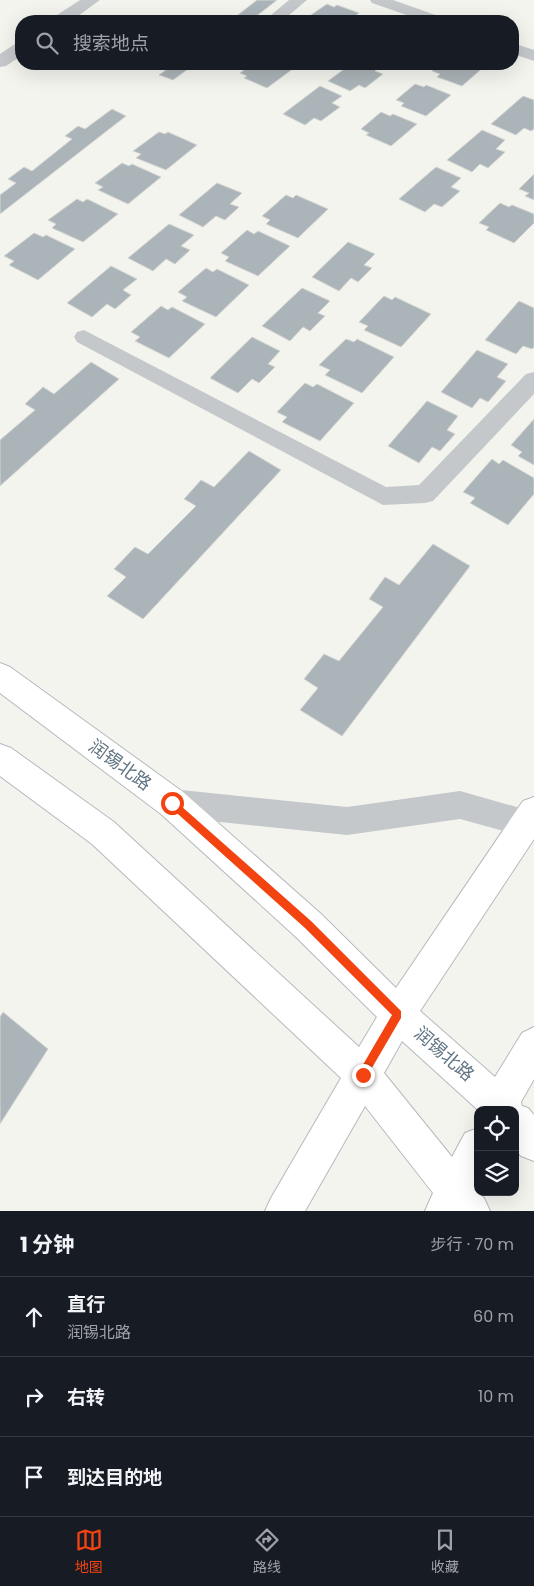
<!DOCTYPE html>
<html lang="zh">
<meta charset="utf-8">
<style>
:root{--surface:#171b24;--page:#242831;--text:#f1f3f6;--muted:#9ea1a6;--line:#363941;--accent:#f24311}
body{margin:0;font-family:Poppins,"Noto Sans SC",sans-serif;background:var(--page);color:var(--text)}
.controls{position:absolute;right:15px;bottom:15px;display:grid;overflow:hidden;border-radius:10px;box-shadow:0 5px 20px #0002}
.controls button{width:45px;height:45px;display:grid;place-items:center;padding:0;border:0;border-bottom:1px solid var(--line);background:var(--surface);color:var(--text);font:25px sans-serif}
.stop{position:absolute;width:15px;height:15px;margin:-11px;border:4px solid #f24311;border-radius:50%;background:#fff}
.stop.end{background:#f24311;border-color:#fff;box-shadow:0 1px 5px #0008}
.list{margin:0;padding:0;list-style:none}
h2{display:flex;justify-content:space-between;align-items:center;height:65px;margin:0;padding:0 20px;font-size:21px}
h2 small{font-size:16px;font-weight:400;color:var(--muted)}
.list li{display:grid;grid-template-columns:32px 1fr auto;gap:15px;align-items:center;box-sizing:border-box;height:80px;padding:0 20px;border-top:1px solid var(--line)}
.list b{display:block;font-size:19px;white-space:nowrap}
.list p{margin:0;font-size:16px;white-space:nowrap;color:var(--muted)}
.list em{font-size:16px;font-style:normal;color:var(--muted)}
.icon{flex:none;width:28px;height:28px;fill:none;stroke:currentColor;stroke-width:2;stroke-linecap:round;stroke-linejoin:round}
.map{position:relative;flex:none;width:534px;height:1211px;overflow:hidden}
.search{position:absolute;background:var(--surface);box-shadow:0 5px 20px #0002;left:15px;right:15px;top:15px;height:55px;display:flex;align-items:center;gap:12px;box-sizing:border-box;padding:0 18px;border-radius:20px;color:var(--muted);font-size:19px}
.sheet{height:305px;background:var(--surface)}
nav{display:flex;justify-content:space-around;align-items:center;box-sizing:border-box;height:70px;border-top:1px solid var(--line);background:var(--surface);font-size:14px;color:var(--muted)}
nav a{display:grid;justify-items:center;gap:2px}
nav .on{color:var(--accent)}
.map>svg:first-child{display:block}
.building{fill:#abb4b8;stroke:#d5d5d2}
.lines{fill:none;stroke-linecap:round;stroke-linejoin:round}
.secondary-casing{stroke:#b4babe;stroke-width:2}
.minor{fill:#c5c8cb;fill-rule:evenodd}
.tertiary{fill:#c5c8cb;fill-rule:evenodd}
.secondary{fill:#fff;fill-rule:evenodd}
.route{fill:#f24311}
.labels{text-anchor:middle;stroke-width:5;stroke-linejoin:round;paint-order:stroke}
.street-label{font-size:18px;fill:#607483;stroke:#fff}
</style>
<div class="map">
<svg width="534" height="1211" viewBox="0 0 534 1211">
<rect width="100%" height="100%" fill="#f4f4ef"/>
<path class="building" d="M257 0H277L250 21H218L226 15 234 18Z
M327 4 334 7 337 5 359 13 348 21H314L315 20 308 17Z
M174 64H195L173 80 159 75Z
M252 64H284L294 68 267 88 244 78 247 76 240 73Z
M351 64H384L375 71 383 74 365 88 359 85 350 91 328 81Z
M440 64H479L485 66 462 86 437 77 440 74 432 71Z
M415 84 424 87 426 85 451 95 426 116 401 106 404 103 396 100Z
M320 86 342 96 332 103 340 107 321 121 314 118 305 125 283 114Z
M523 96 534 100V129L531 131 524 128 516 135 491 124Z
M112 109 126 116 0 214V195L16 183 8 179 24 167 32 171 72 139 65 136 78 126 85 129Z
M381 112 390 116 393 114 417 124 391 146 366 135 369 133 361 129Z
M482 130 505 140 496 149 505 152 488 168 480 164 472 172 447 160Z
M159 132 165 134 168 132 197 145 166 170 136 158 141 154 133 151Z
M122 163 129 166 132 164 161 177 128 204 98 190 103 187 95 183Z
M436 167 461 178 451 187 460 191 442 207 434 204 425 212 399 199Z
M534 174V200L525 196 529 193 519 189Z
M217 183 242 193 230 204 239 207 225 220 216 216 203 227 179 215Z
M286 195 293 198 296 195 328 209 298 238 266 224 270 220 262 216Z
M77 199 83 202 87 199 118 214 83 242 52 228 56 224 48 220Z
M500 203 509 207 512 205 534 214V223L514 243 486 230 489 227 479 223Z
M169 224 194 235 181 246 190 250 175 264 166 259 153 271 128 258Z
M247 230 254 234 258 231 290 246 258 276 225 261 229 257 221 253Z
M34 233 43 237 46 235 75 249 38 280 9 265 14 261 4 256Z
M348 242 375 254 364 265 372 268 358 282 351 278 339 291 312 277Z
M111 266 137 279 123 290 131 295 115 309 107 304 92 317 67 303Z
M206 268 213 272 217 269 249 285 216 317 182 301 187 297 178 292Z
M302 288 330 301 318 313 325 316 310 331 303 327 290 341 262 326Z
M384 296 392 300 395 297 431 314 401 347 364 330 368 326 359 322Z
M519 301 534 308V347L532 349 523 346 516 354 485 340Z
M161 306 168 310 172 307 205 324 169 358 135 341 140 337 131 332Z
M252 337 280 351 268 364 275 367 259 383 252 379 238 393 210 378Z
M346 339 354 342 357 339 394 357 362 393 325 375 330 370 319 365Z
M477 350 508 364 497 377 506 381 488 402 480 398 472 408 441 392Z
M91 362 119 379 0 486V440L35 410 25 404 43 387 54 394Z
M305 383 313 387 317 384 354 403 320 441 282 422 287 417 277 412Z
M427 401 458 416 447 430 455 434 440 451 432 447 419 463 388 446Z
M534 419V465L518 456 522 452 511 445Z
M249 451 281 470 143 619 107 596 126 577 114 569 135 547 148 554 196 506 184 499 201 480 214 487Z
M492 459 499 464 503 460 534 478V494L508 525 470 503 475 498 463 492Z
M433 544 470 566 342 736 300 710 318 688 304 679 324 654 339 661 383 607 369 599 385 577 399 585Z
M3 1012 48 1049 0 1124V1017Z"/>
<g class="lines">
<defs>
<path id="secondary" d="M0 663 10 667 183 792 320 913 396 988 523 801 534 797V839L420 1011 495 1077 522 1033 534 1027V1079L521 1102 522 1106 528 1108 534 1115V1161L521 1156 515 1149V1110H478L402 1041 384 1073 452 1157 465 1133 478 1128 476 1188 478 1192 484 1198 490 1211H425L433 1193 365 1106 305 1211H265L271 1198 341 1078 92 844 0 776V744L11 748 114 822 359 1047 377 1017 296 937 161 814 0 693Z"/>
</defs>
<use href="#secondary" class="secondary-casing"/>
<path class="minor" d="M289 0H307L282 21H264Z
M370 0H393L444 18 446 21H424L372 3Z
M513 43 534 50V61L513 54Z
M84 330 386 487 419 485 526 374 534 372V394L433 501 425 503 383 505 77 342 74 337 77 332Z
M172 789 347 807 460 791 534 812V834L526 837 460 819 347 835 172 817 162 813 158 803 162 793Z"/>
<path class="tertiary" d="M80 0H100L71 21H51L54 17Z
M21 43V56L6 66 0 67V54L15 44Z"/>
<use href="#secondary" class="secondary"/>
</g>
<path class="route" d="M172 798 311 921 401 1011V1018L366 1078 363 1080 359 1078 357 1075 392 1015 305 928 169 806V800Z"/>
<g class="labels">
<g class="street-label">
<text transform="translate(120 765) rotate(36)" y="6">润锡北路</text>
<text transform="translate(444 1054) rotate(41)" y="6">润锡北路</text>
</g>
</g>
</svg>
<div class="controls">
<button><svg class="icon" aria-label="locate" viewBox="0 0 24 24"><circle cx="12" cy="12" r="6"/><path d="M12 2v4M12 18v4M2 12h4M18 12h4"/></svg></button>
<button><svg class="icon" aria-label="layers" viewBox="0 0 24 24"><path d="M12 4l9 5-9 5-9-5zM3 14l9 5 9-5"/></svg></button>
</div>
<div class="stop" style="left:172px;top:803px"></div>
<div class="stop end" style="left:363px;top:1075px"></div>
<div class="search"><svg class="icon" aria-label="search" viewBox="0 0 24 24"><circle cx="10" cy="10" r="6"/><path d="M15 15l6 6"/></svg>搜索地点</div>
</div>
<section class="sheet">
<h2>1 分钟<small>步行 · 70 m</small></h2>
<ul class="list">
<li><svg class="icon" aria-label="ahead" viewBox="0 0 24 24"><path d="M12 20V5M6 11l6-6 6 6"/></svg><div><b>直行</b><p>润锡北路</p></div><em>60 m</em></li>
<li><svg class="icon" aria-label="right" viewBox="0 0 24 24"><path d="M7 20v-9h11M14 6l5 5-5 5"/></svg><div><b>右转</b></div><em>10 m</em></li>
<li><svg class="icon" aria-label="arrive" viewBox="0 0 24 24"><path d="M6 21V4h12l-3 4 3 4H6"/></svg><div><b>到达目的地</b></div></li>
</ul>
</section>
<nav>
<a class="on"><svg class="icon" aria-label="map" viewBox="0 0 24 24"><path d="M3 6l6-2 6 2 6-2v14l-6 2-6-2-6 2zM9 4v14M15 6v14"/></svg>地图</a>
<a><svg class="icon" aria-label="directions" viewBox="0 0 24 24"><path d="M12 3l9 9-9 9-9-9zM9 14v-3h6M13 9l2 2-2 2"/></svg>路线</a>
<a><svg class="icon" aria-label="saved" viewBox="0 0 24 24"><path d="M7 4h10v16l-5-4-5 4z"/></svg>收藏</a>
</nav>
